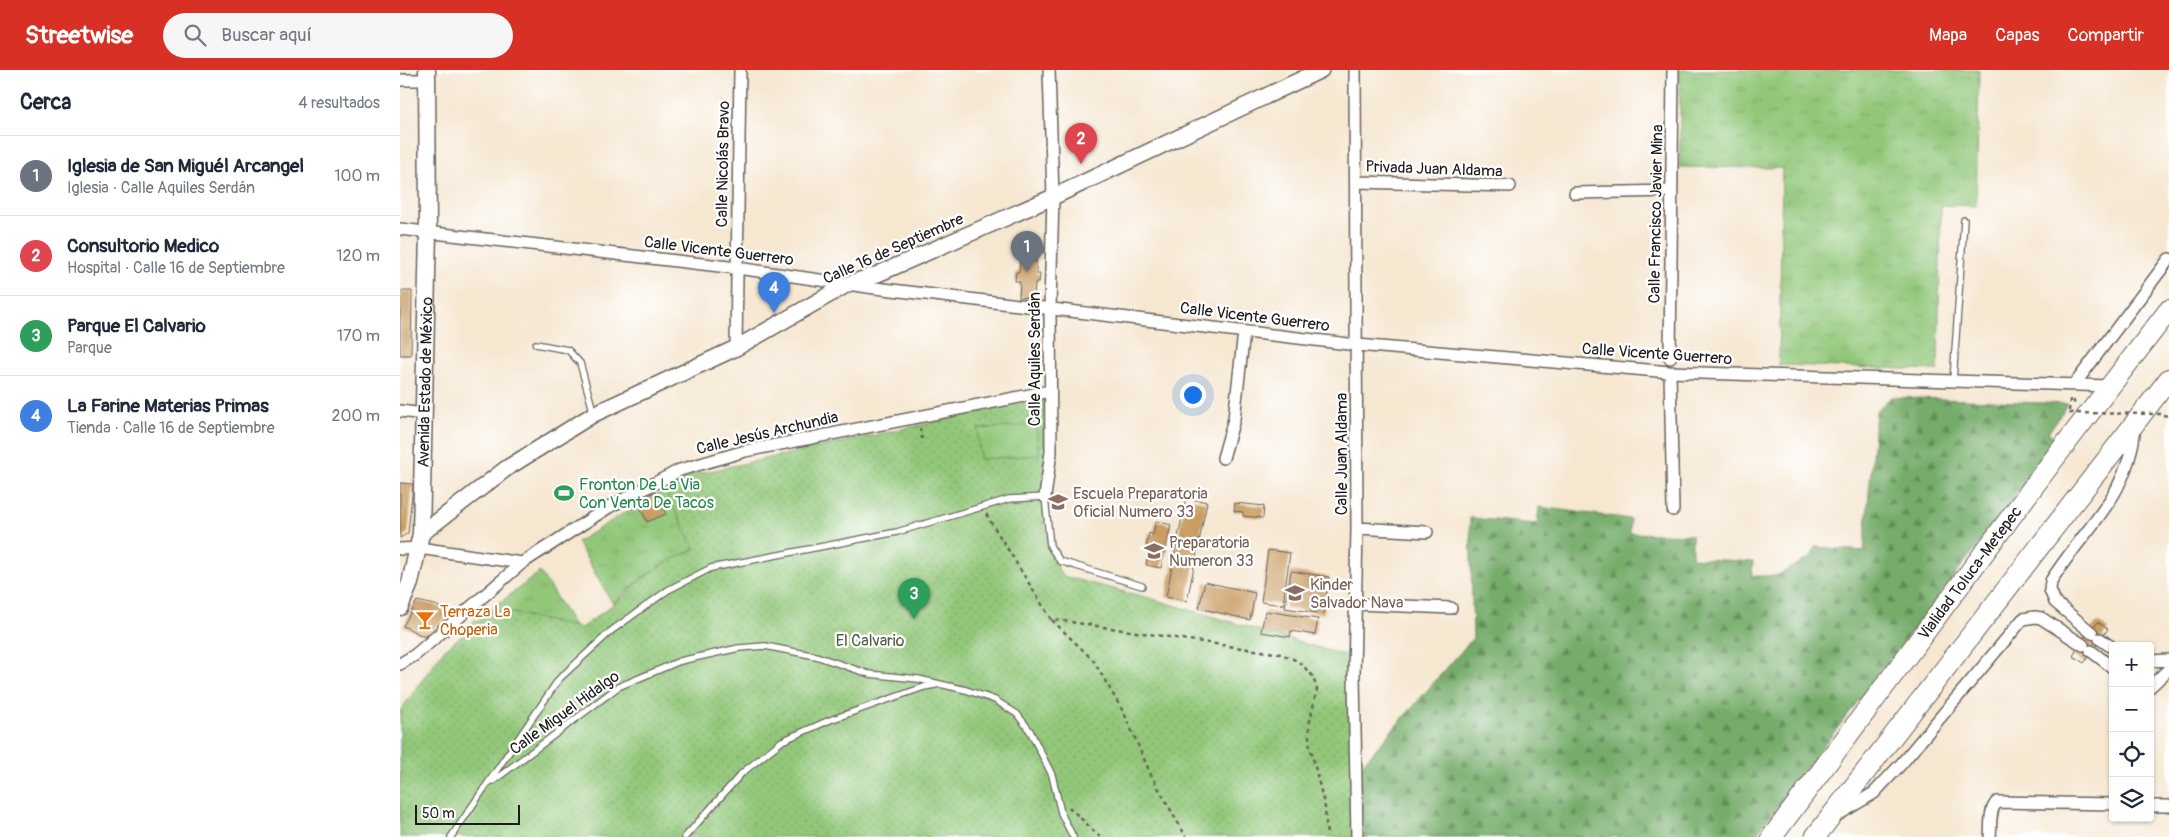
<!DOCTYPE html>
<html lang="es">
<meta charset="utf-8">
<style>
:root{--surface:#fff;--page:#f6f6f7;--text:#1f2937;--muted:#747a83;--line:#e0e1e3;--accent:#d93025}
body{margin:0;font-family:Pangolin,sans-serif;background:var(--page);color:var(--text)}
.controls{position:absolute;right:15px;bottom:15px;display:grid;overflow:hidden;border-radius:5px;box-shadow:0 1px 4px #0004}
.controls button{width:45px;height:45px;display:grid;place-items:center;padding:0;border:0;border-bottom:1px solid var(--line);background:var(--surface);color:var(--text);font:25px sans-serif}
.scale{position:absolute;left:15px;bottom:12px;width:105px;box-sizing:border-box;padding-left:5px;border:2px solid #1c1c1c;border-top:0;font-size:14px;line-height:18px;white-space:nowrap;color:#1c1c1c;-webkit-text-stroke:4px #fff;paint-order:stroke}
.you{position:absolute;left:792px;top:324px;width:18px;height:18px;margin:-12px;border:4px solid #fff;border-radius:50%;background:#1a73e8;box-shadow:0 0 0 8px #1a73e833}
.badge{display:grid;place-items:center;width:32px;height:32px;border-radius:50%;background:var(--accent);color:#fff;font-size:16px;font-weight:700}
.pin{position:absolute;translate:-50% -41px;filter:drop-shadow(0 1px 2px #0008)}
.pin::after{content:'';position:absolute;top:26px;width:18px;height:15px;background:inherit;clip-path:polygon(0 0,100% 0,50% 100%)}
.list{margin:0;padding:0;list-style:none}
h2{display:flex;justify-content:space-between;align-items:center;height:65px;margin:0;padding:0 20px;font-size:21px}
h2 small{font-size:16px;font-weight:400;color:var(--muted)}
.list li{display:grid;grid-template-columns:32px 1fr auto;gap:15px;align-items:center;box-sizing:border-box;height:80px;padding:0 20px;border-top:1px solid var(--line)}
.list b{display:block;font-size:19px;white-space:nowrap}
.list p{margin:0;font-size:16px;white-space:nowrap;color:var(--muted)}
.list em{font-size:16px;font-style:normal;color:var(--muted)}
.icon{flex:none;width:28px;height:28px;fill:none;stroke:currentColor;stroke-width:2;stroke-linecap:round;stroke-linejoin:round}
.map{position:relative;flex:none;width:1769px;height:767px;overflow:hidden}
header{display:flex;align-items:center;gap:30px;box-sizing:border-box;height:70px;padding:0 25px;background:var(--accent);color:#fff}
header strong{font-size:24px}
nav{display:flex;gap:28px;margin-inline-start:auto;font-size:18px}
.search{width:350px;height:45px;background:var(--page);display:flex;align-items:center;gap:12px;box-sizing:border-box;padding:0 18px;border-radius:28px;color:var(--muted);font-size:19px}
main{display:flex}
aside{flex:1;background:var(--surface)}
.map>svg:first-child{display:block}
.grass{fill:url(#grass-tufts);stroke:#57724a}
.forest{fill:url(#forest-firs);stroke:#486442}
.park{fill:url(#park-dots);stroke:#57724a}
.pitch{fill:#92c779;stroke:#57724a}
.building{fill:#c99c62}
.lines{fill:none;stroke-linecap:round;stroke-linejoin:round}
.service-casing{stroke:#68635b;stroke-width:8}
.minor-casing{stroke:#68635b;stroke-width:14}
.tertiary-casing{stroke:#68635b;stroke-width:18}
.secondary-casing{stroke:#68635b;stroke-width:19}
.trunk-casing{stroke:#68635b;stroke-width:22}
.path{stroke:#68635b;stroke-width:2.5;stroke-dasharray:4 4;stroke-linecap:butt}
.service{stroke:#fff;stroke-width:5.5}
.minor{stroke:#fff;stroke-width:11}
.tertiary{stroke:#fff;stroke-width:15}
.secondary{stroke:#fff;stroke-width:16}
.trunk{stroke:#fff;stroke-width:20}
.path-bridge{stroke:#68635b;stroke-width:2.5;stroke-dasharray:4 4;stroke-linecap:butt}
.labels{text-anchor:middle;stroke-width:4.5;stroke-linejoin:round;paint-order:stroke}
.street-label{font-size:16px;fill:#1c1c1c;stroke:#fff}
.leisure-label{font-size:16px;fill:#27864d;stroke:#fff;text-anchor:start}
.education-label{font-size:16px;fill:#785e54;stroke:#fff;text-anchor:start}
.food-label{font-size:16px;fill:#c56008;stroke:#fff;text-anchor:start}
.park-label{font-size:16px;fill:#4b6041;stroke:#fff}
</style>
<header>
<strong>Streetwise</strong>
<div class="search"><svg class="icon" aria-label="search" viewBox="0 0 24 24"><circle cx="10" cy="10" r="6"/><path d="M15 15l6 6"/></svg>Buscar aquí</div>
<nav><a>Mapa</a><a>Capas</a><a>Compartir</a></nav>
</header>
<main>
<aside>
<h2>Cerca<small>4 resultados</small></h2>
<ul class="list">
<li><span class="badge" style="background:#6b7280">1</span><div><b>Iglesia de San Miguél Arcangel</b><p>Iglesia · Calle Aquiles Serdán</p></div><em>100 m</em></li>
<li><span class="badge" style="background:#e0444e">2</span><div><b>Consultorio Medico</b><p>Hospital · Calle 16 de Septiembre</p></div><em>120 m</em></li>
<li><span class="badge" style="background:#2e9e5b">3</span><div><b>Parque El Calvario</b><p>Parque</p></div><em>170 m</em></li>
<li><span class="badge" style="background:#3f7fe0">4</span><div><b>La Farine Materias Primas</b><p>Tienda · Calle 16 de Septiembre</p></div><em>200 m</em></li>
</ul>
</aside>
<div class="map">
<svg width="1769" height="767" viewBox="0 0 1769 767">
<defs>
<pattern id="grass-tufts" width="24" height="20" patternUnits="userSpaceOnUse" patternTransform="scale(1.25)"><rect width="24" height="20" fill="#92c779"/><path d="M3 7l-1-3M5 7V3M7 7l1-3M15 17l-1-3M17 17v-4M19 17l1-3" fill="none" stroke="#7daa68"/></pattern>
<pattern id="forest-firs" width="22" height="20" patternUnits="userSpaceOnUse" patternTransform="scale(1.25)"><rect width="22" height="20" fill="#75ac69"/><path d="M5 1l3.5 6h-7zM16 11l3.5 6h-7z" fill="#5f8b56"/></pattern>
<pattern id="park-dots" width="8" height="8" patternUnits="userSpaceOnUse" patternTransform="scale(1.25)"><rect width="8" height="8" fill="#92c779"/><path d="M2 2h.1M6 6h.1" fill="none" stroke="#7daa68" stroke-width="1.8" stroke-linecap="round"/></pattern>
</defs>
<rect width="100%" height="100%" fill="#fff"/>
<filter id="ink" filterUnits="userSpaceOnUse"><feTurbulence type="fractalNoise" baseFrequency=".02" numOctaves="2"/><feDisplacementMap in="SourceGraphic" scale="10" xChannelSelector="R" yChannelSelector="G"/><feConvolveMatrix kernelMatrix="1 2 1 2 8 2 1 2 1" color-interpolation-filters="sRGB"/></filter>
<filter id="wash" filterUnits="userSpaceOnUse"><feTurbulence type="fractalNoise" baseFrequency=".0096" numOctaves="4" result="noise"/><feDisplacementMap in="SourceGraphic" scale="20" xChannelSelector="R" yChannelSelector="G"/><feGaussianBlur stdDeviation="1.12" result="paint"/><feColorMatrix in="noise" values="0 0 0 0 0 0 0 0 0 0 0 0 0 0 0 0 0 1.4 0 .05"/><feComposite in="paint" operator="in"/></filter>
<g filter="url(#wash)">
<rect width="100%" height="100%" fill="#f6e7d1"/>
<path class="grass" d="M1280 0H1579L1576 136 1541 135 1538 300 1379 295 1382 98 1280 97Z
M265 421 296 479 269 491 241 509 213 534 177 472 239 434 247 452 265 444 257 425Z
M140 502 177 560 80 559 76 551Z"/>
<path class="forest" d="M1491 327 1668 334 1648 363 1659 369 1354 767H964L959 698 1073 568 1070 448 1137 454 1139 437 1230 449V463L1292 465V488L1353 492 1352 506H1376L1411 487 1416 477 1464 481 1476 341Z"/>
<path class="park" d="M645 328 644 453 659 502 666 507 753 529 947 586 955 767H0V641L43 581 65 563 75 549 78 553 95 539 181 558 226 525 241 509 269 491 295 479 265 421 291 405Z"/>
<path class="pitch" d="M636 355 639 385 580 389 578 359Z"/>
<g id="blocks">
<path class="building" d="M614 176 643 177V183H636V204H640L639 211 635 213 634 228 619 227 620 214 619 211H615L616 202H619L620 184 614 183Z
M0 221H12L11 285H0Z
M0 413 13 414 8 463 0 468Z
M255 422 266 444 247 452 237 430Z
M786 428 807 432 787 531 766 527Z
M835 433 864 436 863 448 843 446V442L834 441Z
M756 451 771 455 761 498 746 495 750 476 746 475 749 463 753 465Z
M868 480 890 483 883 535 861 532Z
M891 501 929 507 924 544 885 538Z
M805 512 855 523 850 550 799 538Z
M17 531 35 535 51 543 25 567 3 556Z
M865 541 918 549 915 565 891 561 890 567 861 562Z
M1698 552 1708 559 1684 593 1673 586 1684 567Z"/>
</g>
</g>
<g filter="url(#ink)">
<use href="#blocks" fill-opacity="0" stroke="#68635b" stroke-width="1"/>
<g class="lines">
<defs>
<path id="service" d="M136 274 168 280 180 293 194 344
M1553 311 1564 150
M93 711 218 617 280 591 339 578 365 576 416 586 469 604 518 609 566 620 595 630 617 644 630 661 652 705 661 743 673 767
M51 767 159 609 211 561 268 520 311 498 497 462 609 429 645 427 650 476 660 491 742 516
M285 767 342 703 382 671 430 650 524 617 540 614"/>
<path id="minor" d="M955 0 957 458 954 605 957 767
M0 10H27
M956 112 1110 116
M1175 123 1272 121
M0 159 337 198 475 218 957 275 1270 302 1709 316
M336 278 340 0
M1270 288 1273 0
M1270 302 1273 440
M1674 315 1769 189
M0 341 24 344
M823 388 834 349 844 262
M645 427 651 382 650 238 653 127 649 0
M957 458 1027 462
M0 479 19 478 122 493
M957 534 1051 538
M1692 563 1655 532 1650 520 1651 511C1686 455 1729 428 1735 356
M1700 569 1713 578
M1691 581 1713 598
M1750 591 1769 590
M0 594 15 585 122 493 209 437 280 400 345 381 650 321
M1750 617 1769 599
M1750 736H1769
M1436 746 1474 723 1502 693 1623 549 1635 547 1641 548 1683 575
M1590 767C1591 756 1589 740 1597 732L1713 734"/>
<path id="tertiary" d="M21 464 107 398 194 344 336 278 448 214 478 204 653 127 921 0"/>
<g id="secondary">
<path id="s1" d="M0 537 10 513 21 464 28 162 27 0"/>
</g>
<g id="trunk">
<path id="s2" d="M1372 767 1657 385 1769 240"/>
<path d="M1415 767 1769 309"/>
</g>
</defs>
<use href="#service" class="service-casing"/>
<use href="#minor" class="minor-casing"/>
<use href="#tertiary" class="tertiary-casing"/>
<use href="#secondary" class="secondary-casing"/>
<use href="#trunk" class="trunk-casing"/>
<path class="path" d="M1669 341 1670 329H1673L1675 335
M1763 345 1769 346
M520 358 522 369
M586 444 651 549 881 584 898 591 912 605 917 619 909 655V672L925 738 927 767
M652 550 693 590 724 643 751 705 786 767
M669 737 700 767"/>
<use href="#service" class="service"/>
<use href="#minor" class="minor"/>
<use href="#tertiary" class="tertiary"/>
<use href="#secondary" class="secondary"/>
<use href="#trunk" class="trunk"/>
<path class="path-bridge" d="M1669 343 1762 344"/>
</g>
</g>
<defs>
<symbol id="stadium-bare" viewBox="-9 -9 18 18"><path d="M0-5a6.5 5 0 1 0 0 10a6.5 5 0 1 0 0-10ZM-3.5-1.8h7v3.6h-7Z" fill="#2e9e5b" stroke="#fff" stroke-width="2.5" paint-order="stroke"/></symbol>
<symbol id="school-bare" viewBox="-9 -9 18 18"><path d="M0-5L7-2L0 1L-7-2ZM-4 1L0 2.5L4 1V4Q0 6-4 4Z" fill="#8d6e63" stroke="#fff" stroke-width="2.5" paint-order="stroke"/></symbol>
<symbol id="bar-bare" viewBox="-9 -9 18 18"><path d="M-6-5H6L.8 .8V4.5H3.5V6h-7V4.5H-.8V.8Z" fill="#e8710a" stroke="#fff" stroke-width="2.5" paint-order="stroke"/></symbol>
</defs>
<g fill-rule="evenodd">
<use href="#stadium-bare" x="150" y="409" width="28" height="28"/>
<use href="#school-bare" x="644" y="418" width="28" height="28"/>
<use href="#school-bare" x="740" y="467" width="28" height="28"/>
<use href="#school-bare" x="881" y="509" width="28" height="28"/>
<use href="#bar-bare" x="11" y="536" width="28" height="28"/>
</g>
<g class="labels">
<g class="street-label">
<text transform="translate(322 94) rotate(-89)" y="6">Calle Nicolás Bravo</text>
<text transform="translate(1034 98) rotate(2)" y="6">Privada Juan Aldama</text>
<text transform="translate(1255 144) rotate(-89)" y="6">Calle Francisco Javier Mina</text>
<text transform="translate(493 178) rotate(-24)" y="6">Calle 16 de Septiembre</text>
<text transform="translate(319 180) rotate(7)" y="6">Calle Vicente Guerrero</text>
<text transform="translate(855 246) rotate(7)" y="6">Calle Vicente Guerrero</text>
<text transform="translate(1257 283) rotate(4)" y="6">Calle Vicente Guerrero</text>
<text transform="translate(634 289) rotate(-90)" y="6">Calle Aquiles Serdán</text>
<text dy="6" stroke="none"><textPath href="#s1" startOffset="228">Avenida Estado de México</textPath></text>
<text transform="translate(367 362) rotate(-13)" y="6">Calle Jesús Archundia</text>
<text transform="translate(941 384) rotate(-90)" y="6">Calle Juan Aldama</text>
<text dy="6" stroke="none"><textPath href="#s2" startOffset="330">Vialidad Toluca-Metepec</textPath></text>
<text transform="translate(164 642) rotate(-36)" y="6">Calle Miguel Hidalgo</text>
</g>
<g class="leisure-label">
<text x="179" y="420">Fronton De La Via<tspan x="179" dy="18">Con Venta De Tacos</tspan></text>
</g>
<g class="education-label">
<text x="673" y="429">Escuela Preparatoria<tspan x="673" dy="18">Oficial Numero 33</tspan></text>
<text x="769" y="478">Preparatoria<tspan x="769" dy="18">Numeron 33</tspan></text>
<text x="910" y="520">Kinder<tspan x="910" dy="18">Salvador Nava</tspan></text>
</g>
<g class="food-label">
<text x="40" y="547">Terraza La<tspan x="40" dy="18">Choperia</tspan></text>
</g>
<g class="park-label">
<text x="470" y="576">El Calvario</text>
</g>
</g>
</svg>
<div class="controls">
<button>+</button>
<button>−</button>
<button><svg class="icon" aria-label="locate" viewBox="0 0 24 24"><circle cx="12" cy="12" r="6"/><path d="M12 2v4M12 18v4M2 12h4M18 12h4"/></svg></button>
<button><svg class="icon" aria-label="layers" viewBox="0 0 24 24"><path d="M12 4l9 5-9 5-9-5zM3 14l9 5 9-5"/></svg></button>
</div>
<div class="scale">50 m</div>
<div class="you"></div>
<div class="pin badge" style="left:627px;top:202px;background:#6b7280">1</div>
<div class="pin badge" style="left:681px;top:94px;background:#e0444e">2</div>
<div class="pin badge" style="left:514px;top:549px;background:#2e9e5b">3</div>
<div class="pin badge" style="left:374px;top:243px;background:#3f7fe0">4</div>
</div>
</main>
